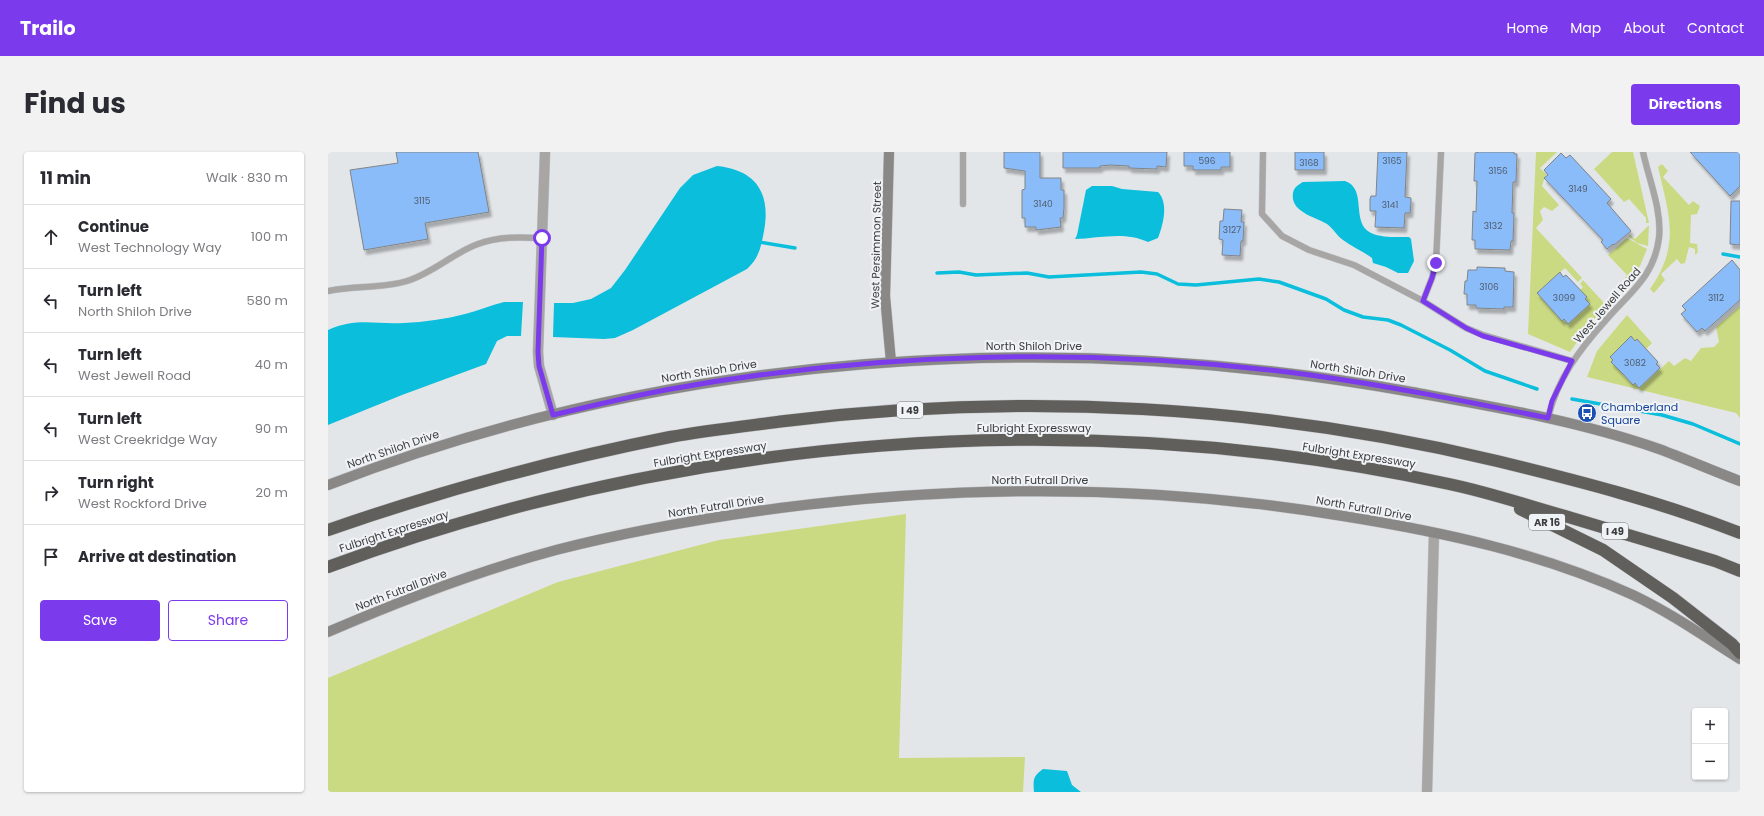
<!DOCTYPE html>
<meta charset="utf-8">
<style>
:root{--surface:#fff;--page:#f2f2f3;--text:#2b2b33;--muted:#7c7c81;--line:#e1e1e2;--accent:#7c3aed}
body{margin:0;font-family:Poppins,sans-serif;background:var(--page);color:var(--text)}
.controls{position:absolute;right:12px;bottom:12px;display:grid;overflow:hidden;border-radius:4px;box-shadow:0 1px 3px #0004}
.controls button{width:36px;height:36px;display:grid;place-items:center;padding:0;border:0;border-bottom:1px solid var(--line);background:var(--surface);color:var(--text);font:20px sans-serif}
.stop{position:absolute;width:12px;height:12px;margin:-9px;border:3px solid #7c3aed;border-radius:50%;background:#fff}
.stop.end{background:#7c3aed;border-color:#fff;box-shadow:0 1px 4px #0008}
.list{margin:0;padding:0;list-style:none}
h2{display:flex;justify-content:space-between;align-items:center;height:52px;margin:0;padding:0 16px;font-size:17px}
h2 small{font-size:13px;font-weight:400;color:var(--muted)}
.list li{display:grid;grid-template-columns:26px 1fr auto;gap:12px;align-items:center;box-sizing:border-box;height:64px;padding:0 16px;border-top:1px solid var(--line)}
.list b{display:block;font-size:15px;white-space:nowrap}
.list p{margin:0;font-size:13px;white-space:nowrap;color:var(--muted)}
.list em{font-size:13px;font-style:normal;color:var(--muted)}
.actions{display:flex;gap:8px;padding:12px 16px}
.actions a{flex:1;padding:9px 0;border:1px solid var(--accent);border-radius:4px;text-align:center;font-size:14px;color:var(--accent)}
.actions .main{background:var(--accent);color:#fff}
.icon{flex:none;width:22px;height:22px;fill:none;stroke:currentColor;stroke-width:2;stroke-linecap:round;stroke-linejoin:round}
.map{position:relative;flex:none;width:1412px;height:640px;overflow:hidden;border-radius:4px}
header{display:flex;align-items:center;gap:24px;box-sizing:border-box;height:56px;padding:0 20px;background:var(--accent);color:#fff}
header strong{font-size:19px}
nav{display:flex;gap:22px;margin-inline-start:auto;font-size:14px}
.intro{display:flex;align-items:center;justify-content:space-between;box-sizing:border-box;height:96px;padding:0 24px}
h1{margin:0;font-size:28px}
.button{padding:10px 18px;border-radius:4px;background:var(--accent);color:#fff;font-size:14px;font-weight:700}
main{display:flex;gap:24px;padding:0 24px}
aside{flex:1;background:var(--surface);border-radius:4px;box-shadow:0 1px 3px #0004}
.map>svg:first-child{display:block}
.green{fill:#cada82}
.water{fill:#0abedc}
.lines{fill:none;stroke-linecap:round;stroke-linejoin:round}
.stream{stroke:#0abedc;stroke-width:3.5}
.building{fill:#8abcfa;stroke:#818487;filter:url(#shadow)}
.lane-casing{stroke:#c2c4c7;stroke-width:7}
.street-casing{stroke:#c2c4c7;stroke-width:11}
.secondary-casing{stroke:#c2c4c7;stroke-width:11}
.highway-casing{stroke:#c2c4c7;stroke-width:13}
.lane{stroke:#a7a6a5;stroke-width:6}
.street{stroke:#a7a6a5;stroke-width:10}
.secondary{stroke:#898886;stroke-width:10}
.highway{stroke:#615f5c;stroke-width:12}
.route{stroke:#7c3aed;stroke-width:5}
.labels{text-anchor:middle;stroke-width:4;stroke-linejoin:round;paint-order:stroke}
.number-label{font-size:9px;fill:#505d6d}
.shield{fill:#f0f3f6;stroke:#727475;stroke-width:1}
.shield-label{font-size:10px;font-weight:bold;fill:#3c3d3e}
.street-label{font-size:11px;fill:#3c3d3e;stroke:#f0f3f6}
.transit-label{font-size:11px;fill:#164399;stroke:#f0f3f6;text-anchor:start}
</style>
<header>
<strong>Trailo</strong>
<nav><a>Home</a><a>Map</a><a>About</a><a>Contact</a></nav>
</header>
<div class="intro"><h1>Find us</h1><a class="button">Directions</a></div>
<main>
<aside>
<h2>11 min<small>Walk · 830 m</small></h2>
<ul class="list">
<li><svg class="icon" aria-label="ahead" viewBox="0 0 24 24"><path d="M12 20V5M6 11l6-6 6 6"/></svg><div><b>Continue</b><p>West Technology Way</p></div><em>100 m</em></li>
<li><svg class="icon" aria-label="left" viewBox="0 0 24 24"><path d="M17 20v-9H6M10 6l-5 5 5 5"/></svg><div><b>Turn left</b><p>North Shiloh Drive</p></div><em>580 m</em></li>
<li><svg class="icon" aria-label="left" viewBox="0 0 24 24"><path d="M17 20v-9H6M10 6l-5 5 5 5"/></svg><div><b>Turn left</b><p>West Jewell Road</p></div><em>40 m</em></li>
<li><svg class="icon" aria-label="left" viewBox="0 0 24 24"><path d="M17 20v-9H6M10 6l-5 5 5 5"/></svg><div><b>Turn left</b><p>West Creekridge Way</p></div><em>90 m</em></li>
<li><svg class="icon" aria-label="right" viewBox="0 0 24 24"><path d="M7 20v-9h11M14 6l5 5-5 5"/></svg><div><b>Turn right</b><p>West Rockford Drive</p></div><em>20 m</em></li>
<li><svg class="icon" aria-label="arrive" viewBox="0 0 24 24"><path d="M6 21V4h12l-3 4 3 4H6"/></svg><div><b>Arrive at destination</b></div></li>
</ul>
<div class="actions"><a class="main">Save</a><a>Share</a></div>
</aside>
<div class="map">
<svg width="1412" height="640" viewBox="0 0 1412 640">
<defs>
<filter id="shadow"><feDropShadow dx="2.5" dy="4.5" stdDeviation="1" flood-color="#0004"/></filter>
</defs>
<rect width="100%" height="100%" fill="#e3e6e9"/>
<path class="green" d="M1208 0H1229L1212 16 1218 22 1214 34 1231 53 1224 59 1216 55 1212 59 1215 68 1208 76 1254 126 1250 130 1237 116 1209 141 1234 169 1246 167 1261 152 1252 138 1255 135 1252 132 1255 128 1278 153 1259 176 1242 200 1200 182Z
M1284 0H1305L1321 71H1318V66L1301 47 1296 50 1266 17Z
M1334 12 1340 19 1335 25 1361 53 1365 49 1372 54 1369 62 1363 63 1362 91 1369 92 1370 100 1367 103V97L1361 95 1357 111 1353 112 1349 107 1333 122 1337 128 1326 141 1322 137C1353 93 1341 63 1330 15Z
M1320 74H1321L1320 94 1309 91 1300 84 1302 83 1307 87Z
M1299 86 1319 97 1312 114 1295 135 1294 130 1298 127 1297 126 1299 123 1280 103Z
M1412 154V266L1408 261 1259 225 1269 199 1299 163 1324 191 1318 197 1309 188 1307 189 1303 185 1282 205 1305 233 1307 231 1311 236 1341 209 1346 214 1357 206 1363 209 1373 196 1386 195 1391 190 1388 175Z
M578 362 571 606 697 605 695 640H0V526L230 430 391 388Z"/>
<path class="water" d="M389 14C428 18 443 41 436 79 433 95 431 106 419 117L305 178 287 186 276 187 225 185 226 151H245L263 147 283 136 297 118 352 36 365 23Z
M1017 29C1040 37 1022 71 1043 81 1054 86 1069 85 1081 85L1083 87 1086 109 1080 121H1070L1058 115 1045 111 1044 106C1035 99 1024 95 1015 88 1009 84 1005 76 999 72 987 65 962 60 965 41 966 35 970 33 975 30Z
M764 34H784L794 37 830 40C841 51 835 73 830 86L820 90C797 79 771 86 747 87L749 83 758 38Z
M176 150H195L193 184H179L169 189 158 212 74 243 0 273V178C30 165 47 173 76 171 96 170 118 167 137 162 150 159 163 153 176 150Z
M715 617 739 619 744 633 753 640H706C705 628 705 624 715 617Z"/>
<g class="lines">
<path class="stream" d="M431 90 467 96
M1395 102 1412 105
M609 121 631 120 648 123 699 121 721 125 813 120 829 122 850 132 868 133 931 127 951 130 998 147 1016 158 1035 165 1060 168 1073 173 1122 198 1157 219 1209 237
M1244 247 1334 263 1365 272 1412 292"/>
</g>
<path class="building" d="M68 0H150L161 60 97 71 100 87 36 98 22 18 70 11Z
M676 0H712V26H733V38H736V56L735 66H732L733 75 708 78V75H697V66H694V38L697 37V19L676 16Z
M735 0H839L838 15 829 14V17L801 16V14L782 13 772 14V16H735Z
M856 0H902V15H893V18H865V14H856Z
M967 0H996V18H967Z
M1050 0H1079L1077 45 1083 46V49L1082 61H1077L1076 76 1047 75 1048 59H1042V47L1043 44H1048Z
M1151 0H1186V2H1189L1188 30H1185L1184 61H1186L1185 89H1183L1182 98 1147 97V88H1144L1145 59 1148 60 1149 29H1146L1147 1Z
M1362 0H1412V34L1402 44Z
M1233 1 1238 6 1242 3 1283 47 1279 51 1303 79 1286 93 1285 92 1279 97 1273 90 1275 88 1216 26 1220 23 1216 18Z
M1403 49H1412V93L1402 92Z
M896 57 914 58 913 70H916L915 89H913L912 104 894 103 895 88 891 87 892 69H895Z
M1404 108 1412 118V148L1377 179 1374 176 1369 180 1353 162 1358 158 1354 154Z
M1149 115 1177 116V119L1186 120 1185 155H1176V157L1148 156V153H1139V142H1136L1137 129H1139L1140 118H1149Z
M1232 120 1235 125 1238 123 1259 145 1257 147 1262 152 1240 172 1236 167 1234 169 1209 141Z
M1303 184 1307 189 1309 187 1319 198 1330 210 1328 212 1332 216 1311 236 1307 231 1305 233 1295 222 1283 210 1285 208 1282 205Z"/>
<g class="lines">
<defs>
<path id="lane" d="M635 0V52
M935 0 934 62 954 84 981 98 1026 113 1095 149 1138 176 1155 183 1244 209
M0 139C26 133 54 137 79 129 105 121 125 101 150 92 171 84 192 85 214 86
M1095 149 1104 126 1108 111 1113 0
M1220 266C1229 227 1252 197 1278 168 1302 140 1326 125 1331 86 1334 58 1321 28 1315 0"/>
<path id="street" d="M217 0 210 200 211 214 225 263
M1099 640 1106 381"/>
<path id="secondary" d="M561 0 557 144 563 210
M0 333C344 200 723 175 1084 240 1167 255 1251 269 1331 297 1358 307 1385 319 1412 329
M0 480C74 448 150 419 228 398 302 379 376 366 452 356 639 332 829 333 1015 364 1115 380 1213 401 1305 443 1343 461 1377 485 1412 507"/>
<path id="highway" d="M1192 357 1275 398 1345 446 1404 492 1412 501
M0 378C112 339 226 308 342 285 380 278 419 274 457 269 694 240 937 253 1169 309 1251 329 1333 350 1412 381
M0 415C356 283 749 251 1121 332 1160 340 1198 353 1237 364 1287 379 1337 394 1387 409L1412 419"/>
</defs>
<use href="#lane" class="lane-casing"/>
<use href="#street" class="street-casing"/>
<use href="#secondary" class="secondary-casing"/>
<use href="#highway" class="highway-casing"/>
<use href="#lane" class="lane"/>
<use href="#street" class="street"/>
<use href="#secondary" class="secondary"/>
<use href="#highway" class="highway"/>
</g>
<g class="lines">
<path class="route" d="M214 86 210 200 211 214 225 263C264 254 303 244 343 237 552 199 771 195 982 223 1062 234 1141 250 1220 266L1224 249 1244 209 1155 184 1138 176 1095 149 1104 126 1108 111"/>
</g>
<defs>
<symbol id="bus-disc" viewBox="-11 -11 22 22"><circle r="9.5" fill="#1a4fb4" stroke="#f0f3f6"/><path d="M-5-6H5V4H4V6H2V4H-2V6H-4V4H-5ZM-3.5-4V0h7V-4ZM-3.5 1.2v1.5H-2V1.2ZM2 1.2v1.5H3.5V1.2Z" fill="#fff"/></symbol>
</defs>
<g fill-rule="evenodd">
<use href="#bus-disc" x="1248" y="250" width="22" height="22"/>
</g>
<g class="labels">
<g class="number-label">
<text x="879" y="12">596</text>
<text x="1064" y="12">3165</text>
<text x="981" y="14">3168</text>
<text x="1170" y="22">3156</text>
<text x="1250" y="40">3149</text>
<text x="94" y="52">3115</text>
<text x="715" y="55">3140</text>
<text x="1062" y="56">3141</text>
<text x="1165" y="77">3132</text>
<text x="904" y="81">3127</text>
<text x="1161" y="138">3106</text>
<text x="1236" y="149">3099</text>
<text x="1388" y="149">3112</text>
<text x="1307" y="214">3082</text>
</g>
<g class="shield">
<rect x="569" y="250" width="26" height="16" rx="3"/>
<rect x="1201" y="362" width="36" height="16" rx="3"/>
<rect x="1274" y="371" width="26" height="16" rx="3"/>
</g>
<g class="shield-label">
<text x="582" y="262">I 49</text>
<text x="1219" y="374">AR 16</text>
<text x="1287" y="383">I 49</text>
</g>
<g class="street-label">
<text transform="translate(548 93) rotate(-89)" y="4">West Persimmon Street</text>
<text transform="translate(1279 153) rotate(-49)" y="4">West Jewell Road</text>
<text x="706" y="198">North Shiloh Drive</text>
<text transform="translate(381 219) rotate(-9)" y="4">North Shiloh Drive</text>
<text transform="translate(1030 219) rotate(9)" y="4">North Shiloh Drive</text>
<text x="706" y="280">Fulbright Expressway</text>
<text transform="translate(65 297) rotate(-19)" y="4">North Shiloh Drive</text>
<text transform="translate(382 302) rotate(-9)" y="4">Fulbright Expressway</text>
<text transform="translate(1031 303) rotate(9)" y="4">Fulbright Expressway</text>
<text x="712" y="332">North Futrall Drive</text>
<text transform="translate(388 354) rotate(-9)" y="4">North Futrall Drive</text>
<text transform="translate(1036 356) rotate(10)" y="4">North Futrall Drive</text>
<text transform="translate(66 379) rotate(-18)" y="4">Fulbright Expressway</text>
<text transform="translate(73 438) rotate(-21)" y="4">North Futrall Drive</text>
</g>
<g class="transit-label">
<text x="1273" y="259">Chamberland<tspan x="1273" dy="13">Square</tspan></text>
</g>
</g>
</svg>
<div class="controls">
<button>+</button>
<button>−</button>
</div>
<div class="stop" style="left:214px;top:86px"></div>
<div class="stop end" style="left:1108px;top:111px"></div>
</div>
</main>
